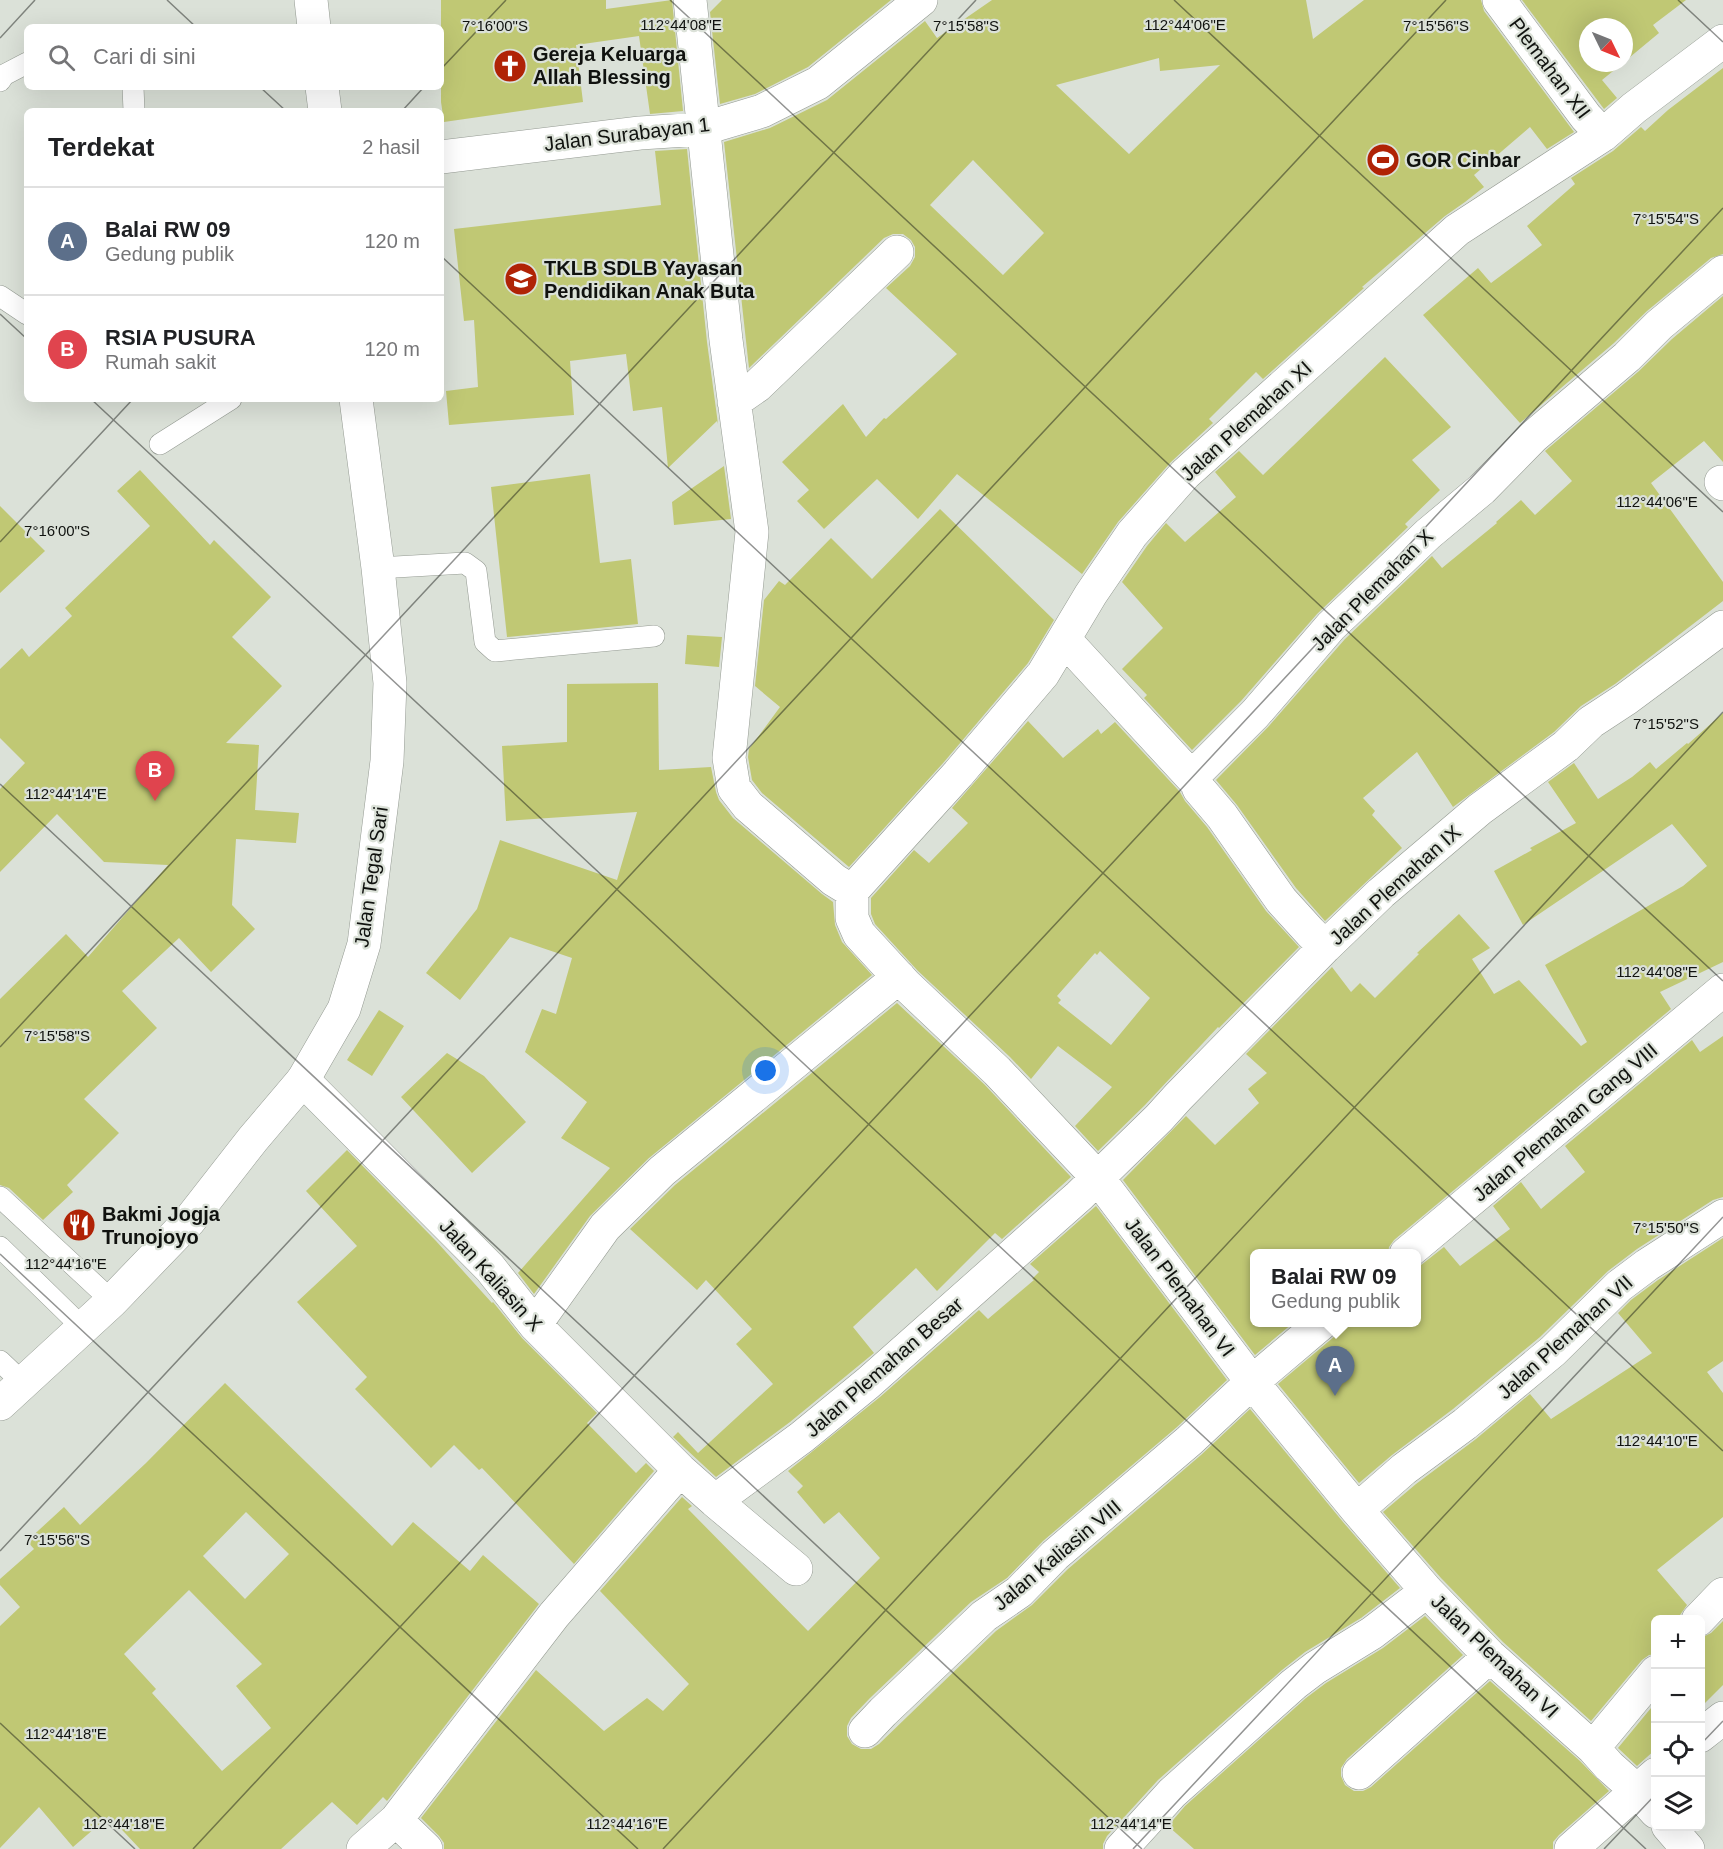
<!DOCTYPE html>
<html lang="id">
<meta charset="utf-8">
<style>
:root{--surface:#fff;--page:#f2f2f2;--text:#202124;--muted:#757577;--line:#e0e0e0;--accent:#0f766e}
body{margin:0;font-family:Arial,sans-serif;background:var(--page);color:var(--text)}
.controls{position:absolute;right:18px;bottom:18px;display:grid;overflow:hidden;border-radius:9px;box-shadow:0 6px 24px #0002}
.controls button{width:54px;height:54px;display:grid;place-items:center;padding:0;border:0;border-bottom:2px solid var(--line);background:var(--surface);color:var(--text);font:30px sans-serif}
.compass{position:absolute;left:1579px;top:18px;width:54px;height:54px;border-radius:50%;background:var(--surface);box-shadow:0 6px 24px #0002;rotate:133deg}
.you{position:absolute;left:766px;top:1071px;width:21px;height:21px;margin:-15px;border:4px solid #fff;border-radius:50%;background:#1a73e8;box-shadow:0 0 0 9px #1a73e833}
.badge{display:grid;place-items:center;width:39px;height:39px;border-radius:50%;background:var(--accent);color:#fff;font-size:20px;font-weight:700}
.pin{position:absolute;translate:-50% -50px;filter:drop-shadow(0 2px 3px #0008)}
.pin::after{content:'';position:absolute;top:32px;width:21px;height:18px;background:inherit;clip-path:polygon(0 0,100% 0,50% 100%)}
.popup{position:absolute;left:1250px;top:1249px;width:171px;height:78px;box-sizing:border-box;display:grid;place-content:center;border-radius:9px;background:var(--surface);filter:drop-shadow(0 2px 4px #0005);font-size:20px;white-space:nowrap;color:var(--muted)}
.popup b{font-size:22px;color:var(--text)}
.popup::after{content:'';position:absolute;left:50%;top:100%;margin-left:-12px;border:12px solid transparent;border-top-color:var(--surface)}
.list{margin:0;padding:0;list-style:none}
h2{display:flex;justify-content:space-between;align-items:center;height:78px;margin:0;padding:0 24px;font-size:26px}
h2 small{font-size:20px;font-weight:400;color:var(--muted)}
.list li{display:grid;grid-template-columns:39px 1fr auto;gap:18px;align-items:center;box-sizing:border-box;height:108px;padding:0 24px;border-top:2px solid var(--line)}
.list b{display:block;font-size:22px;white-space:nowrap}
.list p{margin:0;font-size:20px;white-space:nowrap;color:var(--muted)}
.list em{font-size:20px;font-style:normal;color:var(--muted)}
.icon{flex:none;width:33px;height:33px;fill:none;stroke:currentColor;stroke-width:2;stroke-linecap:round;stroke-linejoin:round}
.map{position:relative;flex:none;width:1723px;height:1849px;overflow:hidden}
.search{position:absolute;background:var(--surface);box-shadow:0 6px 24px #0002;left:24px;top:24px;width:420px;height:66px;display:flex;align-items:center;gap:15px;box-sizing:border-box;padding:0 21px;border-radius:9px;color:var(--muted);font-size:22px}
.panel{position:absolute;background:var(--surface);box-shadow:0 6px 24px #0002;left:24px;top:108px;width:420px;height:294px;border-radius:9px}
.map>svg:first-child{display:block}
.building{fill:#c0c874;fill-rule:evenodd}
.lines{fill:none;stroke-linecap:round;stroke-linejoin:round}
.service-casing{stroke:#949a92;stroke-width:22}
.minor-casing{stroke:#949a92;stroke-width:34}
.tertiary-casing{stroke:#949a92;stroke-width:34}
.service{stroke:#fff;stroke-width:21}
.minor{stroke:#fff;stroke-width:33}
.tertiary{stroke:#fff;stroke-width:33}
.ticks{fill:none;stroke:#10120f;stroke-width:1.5;stroke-opacity:0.45}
.labels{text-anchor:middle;stroke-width:4.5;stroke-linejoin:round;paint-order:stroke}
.poi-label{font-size:20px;font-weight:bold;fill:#10120f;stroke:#dbe1d8;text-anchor:start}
.street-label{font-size:20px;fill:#10120f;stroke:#dbe1d8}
.ticks-label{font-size:15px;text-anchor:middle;fill:#10120f;stroke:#dbe1d8;stroke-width:4.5;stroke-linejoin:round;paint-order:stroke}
</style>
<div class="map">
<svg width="1723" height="1849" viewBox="0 0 1723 1849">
<rect width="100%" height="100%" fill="#dbe1d8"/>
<path class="building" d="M441 0H606V9L672 0 683 111 650 114 639 36 576 45 583 102 444 122 441 102Z
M722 0H891L808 67 755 94 720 104 710 12Z
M992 0H1306L1313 39 1364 0H1481L1484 11 1574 132 1547 149 1530 127 1474 175 1484 187 1465 202 1445 216 1362 287 1364 288 1263 379 1256 372 1209 419 1213 423 1171 462 1118 522 1082 574 957 474 918 519 877 479 824 529 797 501 809 490 782 462 843 404 866 437 884 418 886 419 957 354 886 288 910 266 915 257V247L911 240 903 234H893L884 238 749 368 724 142 770 128 827 100 925 21 937 38ZM1159 58 1160 71 1220 65 1129 154 1056 85ZM973 160 1044 233 1003 275 930 205Z
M1522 0H1686L1653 25 1659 33 1624 62V27H1588V63H1623L1602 80 1617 98 1604 109Z
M1723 68V254L1711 258 1647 311 1614 343 1520 423 1423 315 1478 268 1491 283 1542 245 1527 226 1575 184 1571 178 1613 151 1641 127 1645 131 1668 110Z
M687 149 707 342 718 424 717 421 668 468 662 407 633 411 626 354 570 361 574 415 449 425 446 391 478 387 474 320 464 321 454 229 661 205 655 151Z
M1723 296V462L1704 441 1651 483 1723 582V601L1615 684 1581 706 1554 732 1453 807 1417 752 1363 798 1375 811 1372 815 1402 848 1325 921 1296 888 1237 805 1216 780 1269 726 1345 639 1432 556 1442 568 1497 523 1496 522 1521 500 1535 515 1572 481 1545 451 1639 371 1672 339Z
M1385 357 1451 427 1412 460 1440 490 1405 524 1408 527 1317 614 1241 701 1192 750 1144 698 1147 695 1122 669 1163 628 1122 582 1147 546 1166 523 1185 542 1236 497 1215 472 1239 451 1263 475Z
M724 466 731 519 674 525 672 502Z
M140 470 210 545 214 540 271 597 232 637 282 686 226 743 259 745 255 810 299 813 296 843 236 839 232 905 255 929 211 972 179 938 122 991 157 1028 84 1099 119 1133 67 1185 73 1192 43 1220 9 1188 0 1185V999L66 934 88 957 168 865 104 862 57 814 0 872V789L25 763 0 738V669L22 648 29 657 72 616 65 608 150 526 117 491Z
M590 474 600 563 631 559 638 624 507 637 491 487Z
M0 506 45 551 0 593Z
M940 509 1054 620 1028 663 944 762 849 867 762 793 752 780 748 757 749 749 780 707 755 686 764 600 779 581 785 585 831 538 872 579Z
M687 635 722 637 719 667 685 664Z
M658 683 659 770 711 767 716 792 719 800 733 818 822 894 833 902 835 925 842 942 872 975 649 1158 590 1216 534 1294 518 1273 610 1168 561 1138 587 1102 525 1052 542 1009 556 1014 572 958 510 937 460 1000 426 973 477 909 500 840 617 880 637 812 506 821 502 746 567 742V684Z
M1723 713V962L1660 992 1671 1009 1394 1240 1389 1247 1388 1254H1254V1323H1293L1255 1355 1123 1180 1186 1116 1215 1145 1259 1103 1248 1089 1267 1073 1246 1054 1332 967 1351 992 1360 983 1375 998 1419 954 1417 953 1459 914 1490 948 1472 959 1494 994 1519 980 1581 1046 1587 1042 1545 965 1683 886 1707 866 1672 824 1523 925 1494 871 1532 850 1530 848 1576 823 1548 782 1574 763 1598 799 1632 777 1650 762 1656 769 1687 743 1688 744Z
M1028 721 1063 758 1098 729 1101 734 1115 722 1180 792 1185 801 1207 827 1266 911 1299 947 1219 1028 1218 1027 1145 1105 1098 1151 1075 1126 1112 1087 1058 1046 1031 1079 1010 1057 918 971 875 924 871 914V898L914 850 929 863 968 823 952 808ZM1100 951 1150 998 1111 1045 1058 1003 1061 1000 1057 996 1095 953 1097 955Z
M897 1003 984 1084 1071 1177 1002 1239 995 1233 937 1291 916 1268 853 1327 874 1353 790 1422 716 1477 673 1437 678 1432 698 1453 773 1384 736 1344 752 1329 706 1280 697 1290 630 1229 675 1185Z
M379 1010 404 1026 372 1076 347 1060Z
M1723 1036V1197L1713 1200 1637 1249 1608 1271 1540 1337 1453 1409 1392 1455 1359 1483 1278 1384 1335 1336 1340 1329 1341 1323H1416V1269L1444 1247 1460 1266 1510 1229 1493 1206 1521 1182 1541 1209 1585 1172 1565 1146 1692 1040 1700 1052Z
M447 1053 484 1076 526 1122 472 1173 401 1097Z
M347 1150 436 1241 492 1303 493 1302 522 1338 597 1413 587 1423 636 1473 646 1463 654 1471 574 1564 482 1468 479 1470 454 1445 431 1468 355 1389 367 1377 297 1302 357 1246 306 1191Z
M1096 1206 1227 1380 1177 1427 1043 1541 1007 1578 971 1602 870 1698 851 1718 847 1726V1736L852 1744 861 1749H871L879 1744 996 1631 1032 1605 1068 1569 1201 1455 1250 1409 1343 1522 1400 1588 1361 1618 1305 1652 1282 1670 1158 1780 1107 1836 1103 1844V1849H444V1843L439 1836 421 1818 536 1670 604 1731 647 1698 663 1711 689 1684 600 1591 682 1497 692 1506 688 1509 808 1631 880 1558 839 1512 824 1524 797 1492 803 1486 788 1471 880 1397 979 1310 988 1319 1034 1280 1032 1279 1039 1272 1030 1264Z
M1723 1238V1361L1707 1372 1723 1393V1517L1657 1570 1687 1605 1680 1615V1620H1656V1654L1649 1655 1642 1660 1591 1721 1503 1642 1441 1578 1383 1512 1416 1484 1476 1439 1530 1394 1551 1419 1652 1353 1618 1313 1631 1300 1658 1280Z
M225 1383 392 1546 413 1522 470 1571 483 1555 539 1604 387 1801 383 1797 357 1825 332 1802 281 1849H140L109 1816 73 1847 39 1807 0 1848V1626L20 1607 0 1585V1579L34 1549 27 1541 64 1507 80 1525 146 1463ZM246 1512 289 1554 245 1599 203 1556ZM189 1590 262 1664 236 1686 271 1728 222 1771 152 1693 156 1689 124 1654Z
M1425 1616 1463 1655 1347 1759 1341 1768V1776L1345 1785 1354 1791H1363L1371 1787 1490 1681 1580 1761 1609 1791 1559 1835 1553 1842V1849H1194L1168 1826 1185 1806 1306 1698 1326 1683 1383 1648Z
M1723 1621V1685L1701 1707V1638L1711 1633Z
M1656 1702V1749L1637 1766 1618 1748Z"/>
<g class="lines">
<defs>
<path id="service" d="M0 81 4 75 27 63
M133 87 134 111
M0 296 27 314
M160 444 231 399
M378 568 465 563 476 571 485 642 495 651 654 636
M0 1197 112 1301
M0 1247 83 1328
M0 1361 23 1383"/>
<path id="minor" d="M690 0 726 340 752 532 729 758 734 788 748 806 834 880 852 891
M1499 0 1586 117 1603 135
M441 157 640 133 702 129 762 111 818 83 921 0
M734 402 757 386 897 252
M1721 482 1723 484
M1064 639 1196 782
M1325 947 1310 932 1281 900 1222 816 1199 789 1196 782V773L1255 714 1331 626 1385 575 1428 534 1482 489 1533 437 1627 357 1659 325 1723 272
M303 1080 490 1268 535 1325 680 1470 715 1501 802 1437 868 1383 1079 1196 1159 1118 1178 1097 1325 947 1381 893 1480 809 1566 746 1591 722 1626 699 1723 627
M1406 1254 1723 990
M535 1325 605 1227 662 1171 899 977
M715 1501 796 1569
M1357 1510 1404 1469 1465 1424 1553 1351 1619 1286 1647 1265 1723 1216
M1698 1620 1723 1594
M865 1731 883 1712 984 1616 1019 1592 1055 1555 1189 1441 1252 1382 1323 1322
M1700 1736 1723 1718
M1593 1748 1656 1672
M1359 1773 1490 1656
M1656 1812 1636 1790 1609 1766 1593 1748 1490 1656 1427 1591 1357 1510 1252 1382 1098 1178 997 1071 905 984 859 934 852 918V891L958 774 1043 674 1091 594 1132 534 1185 474 1457 230 1603 135 1634 108 1723 41
M396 1820 426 1849
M1668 1826 1688 1849
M363 1849 396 1820 554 1615 680 1470
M1121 1849 1172 1793 1294 1684 1315 1668 1372 1633 1427 1591
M1571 1849 1656 1774"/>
<path id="tertiary" d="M311 0 314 27
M322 87 325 111
M0 1404 112 1301 189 1221 253 1139 303 1080 344 1009 364 944 387 761 390 683 378 568 356 399"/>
</defs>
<use href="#service" class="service-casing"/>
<use href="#minor" class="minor-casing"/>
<use href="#tertiary" class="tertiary-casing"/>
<use href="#service" class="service"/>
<use href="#minor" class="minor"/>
<use href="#tertiary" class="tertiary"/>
</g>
<path class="ticks" d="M167 0 196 27M670 0 1723 981M1174 0 1723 512M1678 0 1723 42M0 38 35 0M441 69 506 0M260 87 286 111M402 111 424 87M441 256 1723 1451M0 314 27 339M91 399 1646 1849M0 542 133 399M0 784 1142 1849M0 1047 976 0M0 1254 638 1849M0 1551 1446 0M0 1723 135 1849M1700 1745 1723 1721M193 1849 1723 208M663 1849 1723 712M1133 1849 1723 1217M1604 1849 1656 1794"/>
<defs>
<symbol id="church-disc" viewBox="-11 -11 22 22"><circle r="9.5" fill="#b02306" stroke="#dbe1d8"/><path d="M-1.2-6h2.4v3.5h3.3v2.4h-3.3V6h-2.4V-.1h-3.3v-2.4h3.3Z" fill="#fff"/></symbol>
<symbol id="stadium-disc" viewBox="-11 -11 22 22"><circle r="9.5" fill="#b02306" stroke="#dbe1d8"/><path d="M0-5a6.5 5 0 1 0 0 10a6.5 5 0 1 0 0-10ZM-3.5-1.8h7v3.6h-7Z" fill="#fff"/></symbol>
<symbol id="school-disc" viewBox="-11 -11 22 22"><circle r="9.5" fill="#b02306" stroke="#dbe1d8"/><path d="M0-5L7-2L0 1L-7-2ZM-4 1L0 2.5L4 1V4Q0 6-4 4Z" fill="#fff"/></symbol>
<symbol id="restaurant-disc" viewBox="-11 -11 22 22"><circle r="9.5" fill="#b02306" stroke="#dbe1d8"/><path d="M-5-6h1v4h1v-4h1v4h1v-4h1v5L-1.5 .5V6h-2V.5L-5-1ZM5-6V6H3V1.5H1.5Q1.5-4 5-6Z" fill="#fff"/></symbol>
</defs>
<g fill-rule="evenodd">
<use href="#church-disc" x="491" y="47" width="38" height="38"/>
<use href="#stadium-disc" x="1364" y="141" width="38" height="38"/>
<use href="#school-disc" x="502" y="260" width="38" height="38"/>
<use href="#restaurant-disc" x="60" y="1206" width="38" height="38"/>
</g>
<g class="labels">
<g class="poi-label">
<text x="533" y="61">Gereja Keluarga<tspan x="533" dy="23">Allah Blessing</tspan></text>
<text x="1406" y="167">GOR Cinbar</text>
<text x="544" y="275">TKLB SDLB Yayasan<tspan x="544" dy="23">Pendidikan Anak Buta</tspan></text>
<text x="102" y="1221">Bakmi Jogja<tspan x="102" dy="23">Trunojoyo</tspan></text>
</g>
<g class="street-label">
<text transform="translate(1550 68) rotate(53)" y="7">Plemahan XII</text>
<text transform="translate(627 134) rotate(-7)" y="7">Jalan Surabayan 1</text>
<text transform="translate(1246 421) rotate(-42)" y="7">Jalan Plemahan XI</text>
<text transform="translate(1372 590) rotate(-45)" y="7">Jalan Plemahan X</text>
<text transform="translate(371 877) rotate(-82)" y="7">Jalan Tegal Sari</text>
<text transform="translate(1395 885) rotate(-42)" y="7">Jalan Plemahan IX</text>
<text transform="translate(1565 1122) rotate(-40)" y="7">Jalan Plemahan Gang VIII</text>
<text transform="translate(491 1275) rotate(48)" y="7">Jalan Kaliasin X</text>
<text transform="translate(1180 1287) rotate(53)" y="7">Jalan Plemahan VI</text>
<text transform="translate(1565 1337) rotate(-42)" y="7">Jalan Plemahan VII</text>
<text transform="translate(884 1367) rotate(-41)" y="7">Jalan Plemahan Besar</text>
<text transform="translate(1057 1555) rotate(-40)" y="7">Jalan Kaliasin VIII</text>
<text transform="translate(1495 1656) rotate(44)" y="7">Jalan Plemahan VI</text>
</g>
</g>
<g class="ticks-label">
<text x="681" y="30">112°44'08"E</text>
<text x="1185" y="30">112°44'06"E</text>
<text x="495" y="31">7°16'00"S</text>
<text x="966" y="31">7°15'58"S</text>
<text x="1436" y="31">7°15'56"S</text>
<text x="1666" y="224">7°15'54"S</text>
<text x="1657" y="507">112°44'06"E</text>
<text x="57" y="536">7°16'00"S</text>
<text x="1666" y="729">7°15'52"S</text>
<text x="66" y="799">112°44'14"E</text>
<text x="1657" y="977">112°44'08"E</text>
<text x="57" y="1041">7°15'58"S</text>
<text x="1666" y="1233">7°15'50"S</text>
<text x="66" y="1269">112°44'16"E</text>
<text x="1657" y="1446">112°44'10"E</text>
<text x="57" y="1545">7°15'56"S</text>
<text x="66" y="1739">112°44'18"E</text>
<text x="124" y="1829">112°44'18"E</text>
<text x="627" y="1829">112°44'16"E</text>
<text x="1131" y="1829">112°44'14"E</text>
</g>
</svg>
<div class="controls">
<button>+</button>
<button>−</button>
<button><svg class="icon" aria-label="locate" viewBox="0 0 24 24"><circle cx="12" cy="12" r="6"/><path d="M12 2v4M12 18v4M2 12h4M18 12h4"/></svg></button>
<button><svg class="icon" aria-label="layers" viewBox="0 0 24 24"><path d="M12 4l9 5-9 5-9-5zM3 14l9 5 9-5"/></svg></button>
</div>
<svg class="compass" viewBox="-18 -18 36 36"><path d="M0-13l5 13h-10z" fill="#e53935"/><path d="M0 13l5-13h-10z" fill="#757577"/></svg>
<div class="you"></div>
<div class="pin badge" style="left:1335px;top:1396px;background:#5c6f8a">A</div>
<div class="popup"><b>Balai RW 09</b>Gedung publik</div>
<div class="pin badge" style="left:155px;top:801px;background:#e0444e">B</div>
<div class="search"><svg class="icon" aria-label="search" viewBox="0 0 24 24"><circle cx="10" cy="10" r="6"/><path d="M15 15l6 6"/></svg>Cari di sini</div>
<section class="panel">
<h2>Terdekat<small>2 hasil</small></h2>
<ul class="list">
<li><span class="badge" style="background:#5c6f8a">A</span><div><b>Balai RW 09</b><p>Gedung publik</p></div><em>120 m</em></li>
<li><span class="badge" style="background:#e0444e">B</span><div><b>RSIA PUSURA</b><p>Rumah sakit</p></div><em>120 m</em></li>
</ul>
</section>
</div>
